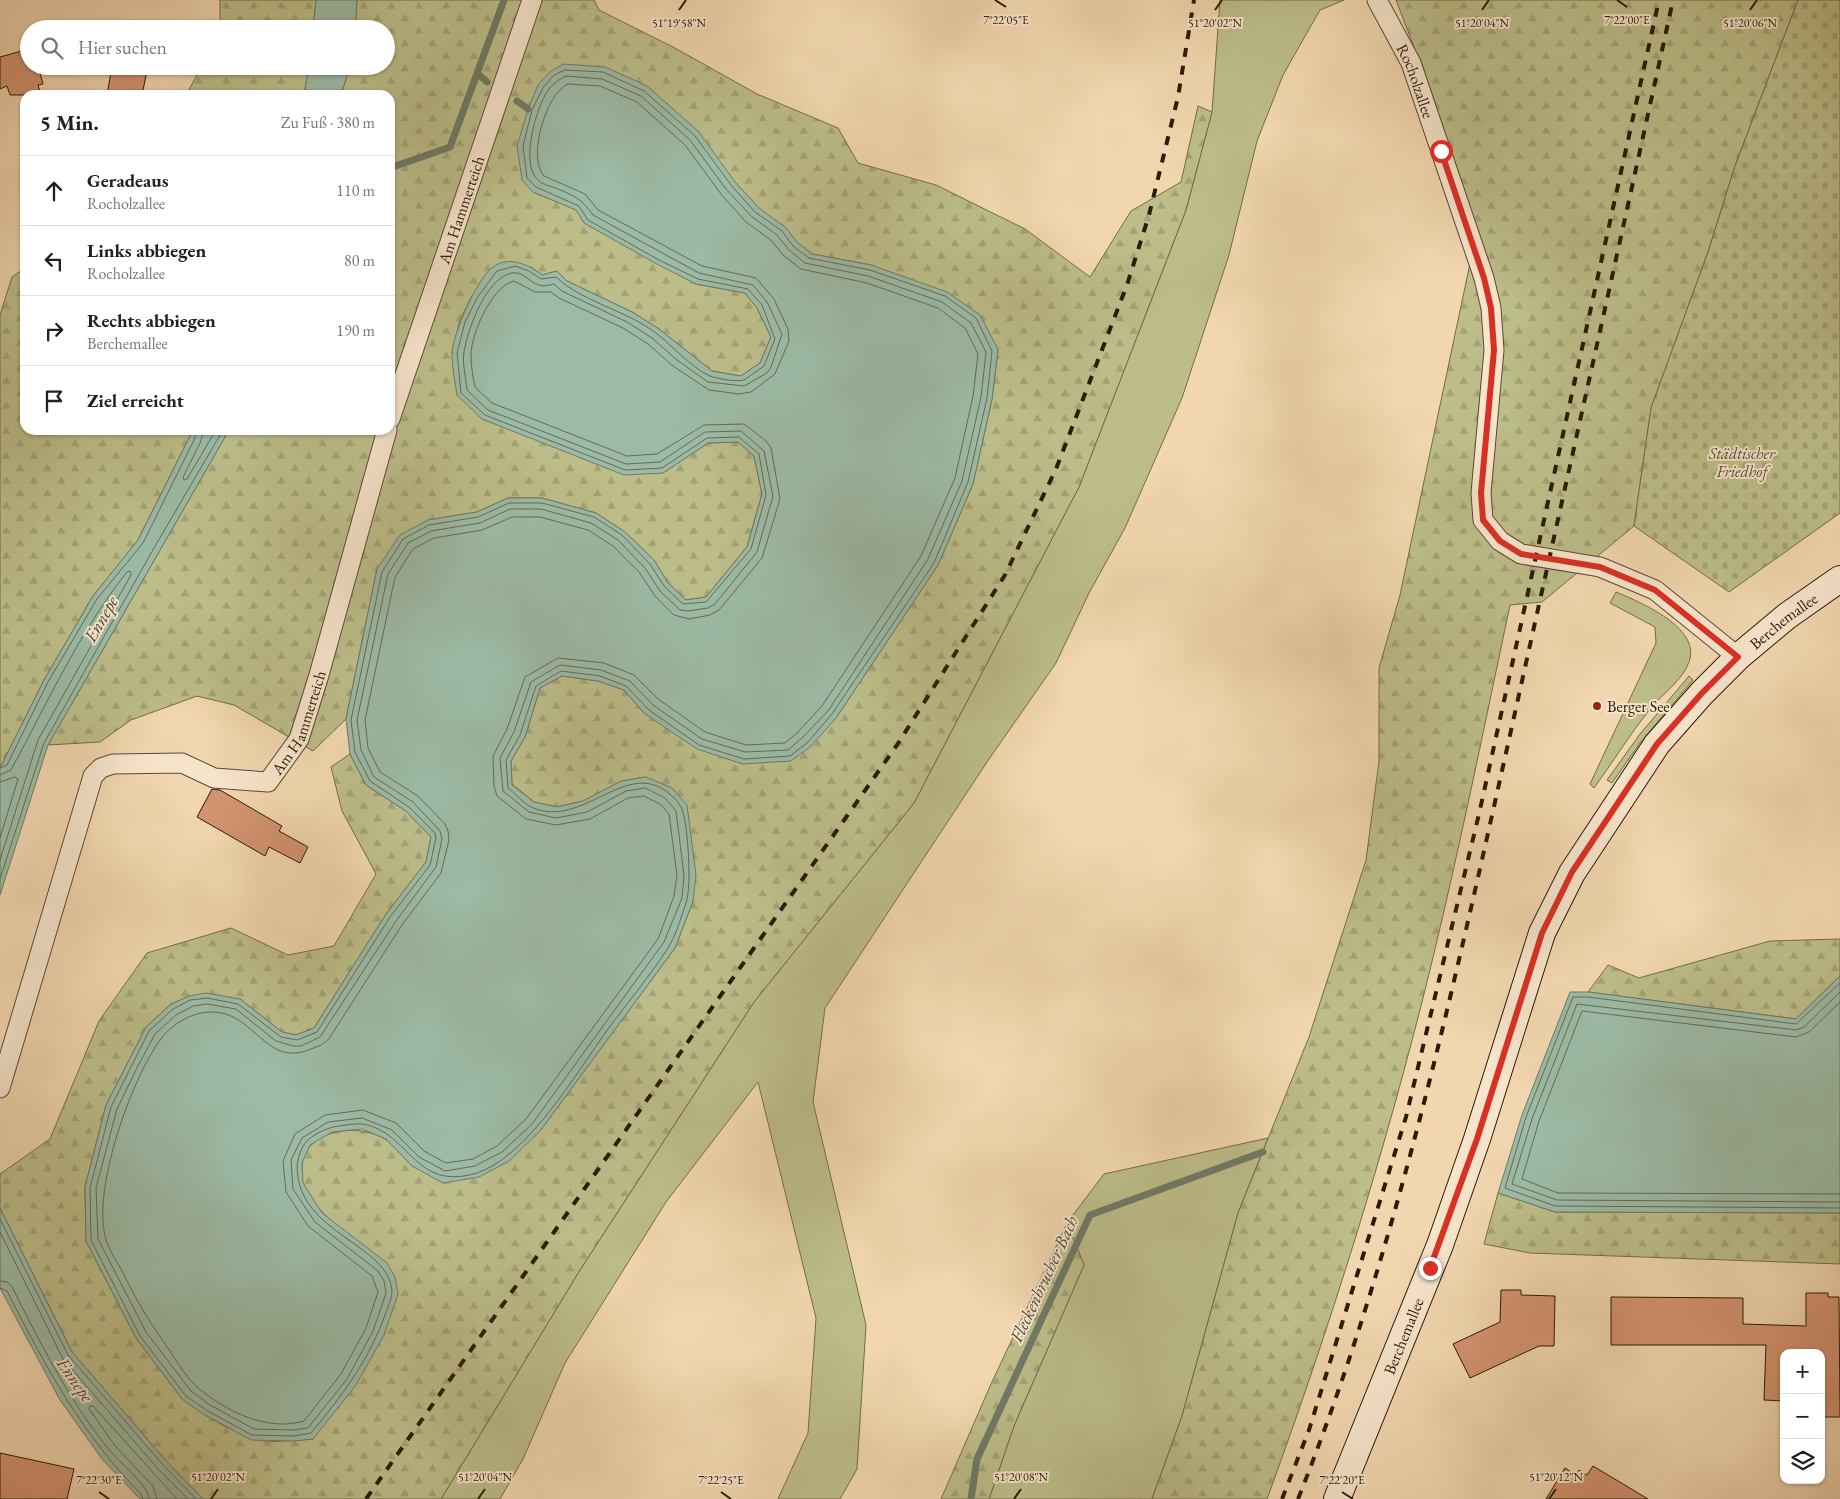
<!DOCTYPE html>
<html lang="de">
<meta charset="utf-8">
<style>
:root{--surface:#fff;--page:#f2f2f2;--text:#202124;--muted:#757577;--line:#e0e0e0}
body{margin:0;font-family:"EB Garamond",serif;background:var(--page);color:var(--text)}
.controls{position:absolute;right:15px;bottom:15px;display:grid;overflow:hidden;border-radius:10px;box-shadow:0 1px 4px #0004}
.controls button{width:45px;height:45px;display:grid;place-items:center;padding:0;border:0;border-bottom:1px solid var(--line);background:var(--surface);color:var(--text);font:25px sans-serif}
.stop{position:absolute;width:15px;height:15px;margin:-11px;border:4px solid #d93025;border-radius:50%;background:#fff}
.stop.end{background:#d93025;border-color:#fff;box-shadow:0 1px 5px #0008}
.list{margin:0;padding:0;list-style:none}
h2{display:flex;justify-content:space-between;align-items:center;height:65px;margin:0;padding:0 20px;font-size:21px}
h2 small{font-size:16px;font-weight:400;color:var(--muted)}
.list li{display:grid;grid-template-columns:32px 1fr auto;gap:15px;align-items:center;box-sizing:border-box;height:70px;padding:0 20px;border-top:1px solid var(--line)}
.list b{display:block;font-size:19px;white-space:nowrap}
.list p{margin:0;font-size:16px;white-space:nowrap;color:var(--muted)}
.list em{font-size:16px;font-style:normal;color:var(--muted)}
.icon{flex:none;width:28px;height:28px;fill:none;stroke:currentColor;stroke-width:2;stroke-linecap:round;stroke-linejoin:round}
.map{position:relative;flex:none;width:1840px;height:1499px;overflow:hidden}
.search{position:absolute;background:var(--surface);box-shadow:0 1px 4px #0004;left:20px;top:20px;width:375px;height:55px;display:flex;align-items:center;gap:12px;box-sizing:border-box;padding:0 18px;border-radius:28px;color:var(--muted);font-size:19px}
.panel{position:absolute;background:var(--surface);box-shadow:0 1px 4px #0004;left:20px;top:90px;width:375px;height:345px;border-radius:15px}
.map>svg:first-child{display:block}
.grass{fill:#bcbd89;stroke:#746c47}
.forest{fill:url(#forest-firs);stroke:#746c47}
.cemetery{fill:url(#cemetery-stones);stroke:#746c47}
.water{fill:#9cbaa5;stroke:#6f7a65}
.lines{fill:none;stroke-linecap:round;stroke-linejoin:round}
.shore{stroke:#646a55;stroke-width:1}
.stream{stroke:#6f7a65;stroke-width:7}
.building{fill:#d29370;stroke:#2b1a05}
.street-casing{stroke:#5c4930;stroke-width:21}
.secondary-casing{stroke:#2b1a05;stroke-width:28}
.street{stroke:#f6e4cb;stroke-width:19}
.secondary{stroke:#f6e4cb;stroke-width:26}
.rail{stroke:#2b1a05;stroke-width:4;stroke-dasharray:9 9;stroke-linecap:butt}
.route{stroke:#d93025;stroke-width:6}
.ticks{fill:none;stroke:#2b1a05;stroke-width:2}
.poi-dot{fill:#8f2418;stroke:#f6e4cb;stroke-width:2}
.labels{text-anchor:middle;stroke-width:4;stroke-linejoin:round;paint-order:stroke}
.street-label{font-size:16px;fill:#2b1a05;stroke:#f6e4cb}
.park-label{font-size:16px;font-style:italic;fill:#564b2d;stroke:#f6e4cb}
.poi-label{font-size:16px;fill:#2b1a05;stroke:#f6e4cb;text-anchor:start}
.water-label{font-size:18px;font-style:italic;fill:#4d4a35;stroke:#f6e4cb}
.ticks-label{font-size:12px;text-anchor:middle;fill:#2b1a05;stroke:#f6e4cb;stroke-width:4;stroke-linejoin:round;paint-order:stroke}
</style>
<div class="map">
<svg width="1840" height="1499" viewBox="0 0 1840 1499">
<defs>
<pattern id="forest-firs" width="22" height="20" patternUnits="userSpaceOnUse" patternTransform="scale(1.25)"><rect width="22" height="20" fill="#bcbd89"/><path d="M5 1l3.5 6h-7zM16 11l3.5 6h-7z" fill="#a2a275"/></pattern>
<pattern id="cemetery-stones" width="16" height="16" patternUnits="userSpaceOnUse" patternTransform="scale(1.25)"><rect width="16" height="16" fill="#bcbd89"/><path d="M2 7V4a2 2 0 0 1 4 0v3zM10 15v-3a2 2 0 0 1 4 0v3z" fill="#a2a275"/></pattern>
</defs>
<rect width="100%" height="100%" fill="#f1d6af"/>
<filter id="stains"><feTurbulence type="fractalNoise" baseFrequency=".004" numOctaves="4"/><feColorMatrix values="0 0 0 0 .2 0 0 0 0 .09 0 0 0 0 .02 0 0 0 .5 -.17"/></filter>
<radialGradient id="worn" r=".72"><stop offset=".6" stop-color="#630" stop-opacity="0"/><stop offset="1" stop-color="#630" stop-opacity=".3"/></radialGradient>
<path class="grass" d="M1220 0H1344L1320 10 1283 75 1257 141 1229 255 1182 398 1125 528 1089 593 1056 663 987 762 825 1008 813 1102 866 1325 857 1469 840 1499H778L808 1433 816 1318 758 1082 666 1202 565 1363 523 1459 500 1499H441L580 1270 754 1002 914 803 1079 487 1186 210 1212 112Z
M1616 592C1640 602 1702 628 1689 662 1683 680 1662 694 1650 709 1630 734 1613 762 1594 788L1590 784 1656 643 1655 627 1610 603Z
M1689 676 1693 680 1640 743 1612 783 1607 780 1640 734Z
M1268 1138 1238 1213 1182 1416 1152 1499H989L1014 1426 1084 1265 1067 1223 1104 1174Z"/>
<path class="forest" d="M220 0H316L313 29H220Z
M357 0H594L599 10 673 47 757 94 838 128 858 163 936 185 1025 229 1090 277 1131 211 1181 182 1198 106 1212 112 1186 210 1079 487 914 803 754 1002 580 1270 441 1499H203L168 1463 72 1352 0 1208V1174L50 1139 99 1021 147 953 231 928 288 955 334 946 376 874 342 811 331 767 350 754 366 785 406 811 431 837 426 862 386 914 314 1028 296 1035 282 1032 240 999 189 996 170 1005 146 1027 106 1105 85 1187 86 1241 136 1338 183 1400 224 1426 267 1442 313 1439 340 1229C326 1216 311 1202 303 1185 301 1181 302 1174 302 1170 301 1129 358 1122 385 1139 395 1145 404 1158 412 1166L540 1131 675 948 693 901 646 777 622 781 583 801 557 807 534 802 512 784 511 761 525 737 540 688 562 676 598 681 624 690 645 714 836 718 938 565 973 484 992 399 998 349 871 265 812 254 797 242 785 227 759 209 735 182 533 192 577 210 584 223 696 284 745 293 757 308 771 337 760 363 741 376 712 371 659 329 632 312 567 281 557 271 542 275 531 267 472 296 460 320 452 353 663 473 708 443 738 442 754 456 762 494 747 547 706 597 686 600 668 583 654 560 625 532 596 513 542 498H508L477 512 428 520 377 569 346 719 313 751 234 705 197 696 131 720 100 742 48 745 229 430H390V95H341L350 66H386V29H355Z
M1396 0H1798L1735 166 1708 252 1651 408 1634 526 1542 602 1510 605C1484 728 1459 851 1429 974 1385 1152 1330 1327 1267 1499H1152L1182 1416 1238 1213 1309 1037 1366 860 1379 761V668L1400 595 1476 235 1432 94Z
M202 66H309L304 95H186Z
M25 268V430H193L138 540 93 596 44 680 0 768V315L12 277Z
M1840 939V976L1796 1019 1588 992 1608 965 1639 978 1770 941Z
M1498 1193 1555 1212 1840 1213V1264L1530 1253 1484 1244Z
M1067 1223 1084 1265 1014 1426 989 1499H941L991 1384Z"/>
<path class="cemetery" d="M1798 0H1840V513L1729 592 1634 526 1651 408 1708 252 1735 166Z"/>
<path class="water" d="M316 0H357L355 29H313Z
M563 64 605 67 647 86 699 132 735 182 759 208 785 227 797 242 812 254 871 265 947 292 980 315 998 349 992 399 973 484 938 565 836 718 810 747 791 761 743 764 697 749 645 714 624 690 598 681 562 676 540 688 525 737 511 761 512 785 534 802 557 807 583 801 621 781 646 777 672 788 687 805 696 875 693 901 675 948 540 1131 509 1161 479 1177 443 1183 412 1166 386 1139 362 1129 332 1132 310 1145 302 1163 303 1183 322 1213 387 1263 395 1277 398 1294 384 1335 356 1385 313 1439 294 1441 251 1440 203 1414 183 1400 136 1338 86 1241 85 1187 106 1105 146 1027 170 1005 189 996 206 993 240 999 282 1032 296 1035 314 1028 386 914 426 862 431 837 406 811 366 785 350 754 346 719 377 569 400 535 428 520 477 512 508 498H542L596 513 625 532 654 560 668 583 686 600 706 597 747 547 762 494 754 456 738 442 708 443 663 473 624 475 482 419 457 395C455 382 452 367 452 353 453 334 477 278 493 267 509 255 529 265 542 275L557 271 567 281 632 312 659 329 712 371 741 376 760 363 771 337 757 308 745 293 696 284 657 264 584 223 576 210 533 192 522 180 517 146 528 109 538 85 550 72Z
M309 66H350L341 95H304Z
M193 430H229L48 745 0 895V768L44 680 93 596 138 540Z
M1840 976V1213L1555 1212 1498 1193 1522 1115 1570 992H1588L1796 1019Z
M0 1208 72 1352 168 1463 203 1499H140L102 1459 60 1400 0 1288Z"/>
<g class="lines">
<path class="shore" d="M565 70 603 72 644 91 695 136 731 185 755 212 782 231 793 246 809 258 870 270 945 296 976 318 992 351 987 398 968 482 934 563 832 714 807 743 790 756 744 759 699 745 649 710 626 686 600 676 561 671 536 686 520 735 506 760 508 788C515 793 523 803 531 807 583 831 627 755 671 795 675 798 680 804 682 809 688 826 692 886 686 903 681 918 676 935 668 948 650 976 628 1002 608 1029 577 1072 528 1156 477 1173 414 1192 411 1133 363 1124 356 1123 347 1125 339 1126 329 1127 315 1133 307 1141 301 1147 297 1160 297 1168 298 1233 388 1244 392 1290 392 1297 389 1305 386 1312 370 1359 342 1396 311 1433L294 1436 252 1435 206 1410 186 1396 140 1336 91 1240 90 1188 111 1107 149 1031 173 1009 190 1000 207 998 238 1004 281 1037 297 1040 317 1032 390 917 430 865 436 838 435 833 409 807 370 781 355 752 351 720 382 572 403 539 429 525 478 517 509 503H542L594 517 622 535 650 564 664 586 683 604 706 602 751 549 766 495 759 454 739 437 707 438 662 468 625 470 485 415 461 393 457 353 465 322 477 298 497 271 515 266 529 271 541 279 556 277C582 302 626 310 656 333 673 346 690 367 710 376 718 379 736 382 744 380L764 366 775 339 762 305 748 289 698 279 659 260 588 220 579 206 536 187 527 178 523 146 532 110 543 88 553 76Z
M566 76 602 79 641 96 690 140 726 189 751 216 777 235 789 250 805 263 868 276 942 302 971 323 986 352 981 397 962 481 928 559 828 711 802 738 788 750 745 752 702 739 653 705 630 681 601 670 560 665 531 682 514 732 500 758 503 791 529 812 556 818 587 812 626 791 645 788 665 798 676 811 684 875 682 898 664 942 532 1124 502 1152 475 1166 445 1171 419 1157 392 1130 362 1118 328 1122 302 1138 291 1160 293 1189 315 1222 378 1271 384 1281 386 1293 373 1331 347 1379 308 1428 293 1430 254 1429 210 1405 191 1391 146 1332 98 1239 96 1188 117 1109 137 1068 155 1034 176 1015 193 1006 207 1004 236 1009 276 1041 293 1046H301L320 1037 396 921 436 867 442 839 440 831 413 802 374 777 361 750 357 720 388 574 408 543 431 531 480 523 510 509H541L591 523 618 540 645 568 660 591 680 610 688 611 708 608 715 604 757 552 773 496 764 451 741 431 705 432 660 462 626 464 488 410 467 390C466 378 462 363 464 352 468 328 486 278 512 273 523 271 529 282 539 285 544 287 549 285 554 284L562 291 627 322 652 338 677 360 708 382 744 386 767 373 771 367 782 334 767 302 753 285 699 273 593 215C581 198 573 195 553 187 549 186 542 184 539 181 519 166 536 108 548 90 553 84 559 79 566 76Z
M568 84 600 86 637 102 685 145 721 194 746 222 772 241 783 255 801 269 867 283 938 308 965 328 978 354 973 396 955 478 921 556 822 706 797 733 785 743 746 745 705 732 658 699 634 675 604 663 558 658 525 677 507 729 493 756 494 786 497 796 526 819 556 825 590 819 628 798 644 796 660 804 669 814 677 875 674 896 658 939 526 1119 497 1146 473 1159 446 1163 424 1151 396 1123 363 1110 325 1115 295 1134 283 1161 286 1192 308 1226 372 1276 378 1292 366 1328 341 1374 304 1421C266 1432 226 1411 197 1387 183 1374 174 1356 163 1341 149 1321 136 1300 125 1277 119 1264 108 1250 105 1236 93 1187 131 1080 160 1040 176 1018 207 1004 233 1017 261 1031 274 1065 311 1049 319 1046 325 1044 330 1037L402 925 441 873 449 840 448 831 445 824 418 796 380 772 368 748 365 720 395 577 413 549 434 538 482 530 512 517H540L588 530 613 546 639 572 655 596 674 615 689 619 710 615 719 610 762 558 780 499 771 448 766 441 744 424 704 425 657 454 627 456 492 403 475 387C473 377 471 366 471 355 471 334 492 286 514 281L535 292H551L559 298 623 328 648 344 673 366 709 390 739 394 751 392 775 374 789 341 788 329 774 299 756 278 702 266 598 210 585 194 544 176C527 158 546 93 568 84Z
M204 430 200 443 183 477 184 480 187 479 216 430
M0 768 7 765 48 682 97 599 143 543 194 440 197 430
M0 775 11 770C48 702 79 632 127 572L130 571 131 575 38 740 0 860
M0 782 15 777 18 779 0 838
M0 879 44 743 154 548 223 430
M1840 983 1796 1024 1588 997H1573L1526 1117 1505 1188 1555 1206 1840 1208
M1840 992 1804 1027 1796 1030 1577 1004 1532 1119 1512 1184 1557 1200 1840 1202
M1840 1002 1809 1032 1796 1037 1582 1011 1539 1121 1522 1179 1558 1193 1840 1194
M0 1219 68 1355 164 1466 196 1499
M0 1232 63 1359 159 1470 188 1499
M0 1281 7 1282 12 1287C41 1344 70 1403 111 1452 120 1463 149 1486 149 1499
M0 1288 7 1291C44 1364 82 1435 141 1494L143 1499
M157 1499 153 1486 116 1447 89 1409 90 1406H93L177 1499"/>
<path class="stream" d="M478 74 487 82
M517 101 528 109
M390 168 450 147 504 0
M971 1499 977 1459 1090 1215 1263 1152"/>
</g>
<path class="building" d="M29 49V66H38L43 84 38 85 41 95H10L7 86 0 89V57Z
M119 66H148L142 95H107L111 72 117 73Z
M212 789 220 790 282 826 279 831 308 847 300 863 269 847 265 856 197 817Z
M1501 1290H1521V1295L1555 1296 1554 1346H1539L1470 1378 1453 1344 1500 1322Z
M1806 1293H1828V1297H1839L1840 1417H1821V1353H1784V1401L1764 1400 1766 1345H1611V1297L1743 1298V1324L1806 1326Z
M0 1453 74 1469 67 1499H0Z
M1593 1466 1648 1499H1546L1565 1468 1576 1475 1579 1470 1587 1475Z"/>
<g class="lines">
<defs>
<g id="street">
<path id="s1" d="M1377 0 1411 63 1484 278 1491 308 1494 350 1481 493 1483 520 1500 541 1521 554 1600 567 1655 590 1738 657"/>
<path id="s2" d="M390 419 532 0"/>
<path id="s3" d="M0 1088 93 776 101 768 113 764 182 763 214 778 268 782 299 739 319 675 387 430"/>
</g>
<g id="secondary">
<path id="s4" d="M1337 1499 1440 1245 1477 1139 1542 933 1572 873 1657 744 1702 693 1738 657 1787 616 1840 579"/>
</g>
</defs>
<use href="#street" class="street-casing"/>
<use href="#secondary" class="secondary-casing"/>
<use href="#street" class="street"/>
<use href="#secondary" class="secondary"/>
<path class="rail" d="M366 1499 897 745 1005 575 1056 469 1127 285 1149 215 1178 97 1194 0
M1282 1499 1309 1430 1406 1117 1479 814 1659 0
M1298 1499C1395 1256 1451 998 1508 744 1563 496 1619 248 1673 0"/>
</g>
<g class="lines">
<path class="route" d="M1430 1268 1477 1139 1542 933 1572 872 1657 744 1702 693 1738 657 1655 590 1600 567 1521 554 1500 541 1483 520 1481 493 1494 350 1491 308 1484 278 1441 151"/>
</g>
<path class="ticks" d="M995 0 1006 7M1617 0 1627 7M679 10 686 0M1215 10 1222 0M1482 10 1489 0M1750 10 1757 0M99 1492 109 1499M721 1492 731 1499M1342 1492 1353 1499M211 1499 218 1489M478 1499 485 1489M1014 1499 1021 1489M1549 1499 1556 1489"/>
<circle class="poi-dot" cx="1597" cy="706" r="5"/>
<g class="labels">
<g class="street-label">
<text dy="6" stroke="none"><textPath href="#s1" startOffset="90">Rocholzallee</textPath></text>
<text dy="6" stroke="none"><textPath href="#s2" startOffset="221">Am Hammerteich</textPath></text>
<text dy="6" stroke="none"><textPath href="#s4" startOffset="1001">Berchemallee</textPath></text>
<text dy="6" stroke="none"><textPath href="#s3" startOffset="576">Am Hammerteich</textPath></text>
<text dy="6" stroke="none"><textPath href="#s4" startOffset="176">Berchemallee</textPath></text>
</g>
<g class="park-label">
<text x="1742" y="459">Städtischer<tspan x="1742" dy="18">Friedhof</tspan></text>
</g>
<g class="poi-label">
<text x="1607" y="712">Berger See</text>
</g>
<g class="water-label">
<text transform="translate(101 619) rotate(-60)" y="6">Ennepe</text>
<text transform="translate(1044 1279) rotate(-65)" y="6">Fleckenbrucher Bach</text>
<text transform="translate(75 1380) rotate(55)" y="6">Ennepe</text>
</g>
</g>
<g class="ticks-label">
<text x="1006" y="24">7°22'05"E</text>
<text x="1627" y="24">7°22'00"E</text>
<text x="679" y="27">51°19'58"N</text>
<text x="1215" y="27">51°20'02"N</text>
<text x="1482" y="27">51°20'04"N</text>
<text x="1750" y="27">51°20'06"N</text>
<text x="218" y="1481">51°20'02"N</text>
<text x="485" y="1481">51°20'04"N</text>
<text x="1021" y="1481">51°20'08"N</text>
<text x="1556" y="1481">51°20'12"N</text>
<text x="99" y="1484">7°22'30"E</text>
<text x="721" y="1484">7°22'25"E</text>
<text x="1342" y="1484">7°22'20"E</text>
</g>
<rect width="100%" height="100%" filter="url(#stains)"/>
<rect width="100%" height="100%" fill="url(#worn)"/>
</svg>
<div class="controls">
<button>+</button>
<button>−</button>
<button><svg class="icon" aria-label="layers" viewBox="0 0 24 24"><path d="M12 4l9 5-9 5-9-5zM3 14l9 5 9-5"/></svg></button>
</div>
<div class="stop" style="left:1441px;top:151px"></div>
<div class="stop end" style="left:1430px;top:1268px"></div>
<div class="search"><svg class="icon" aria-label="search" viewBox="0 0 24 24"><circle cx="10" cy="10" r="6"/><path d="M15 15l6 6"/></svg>Hier suchen</div>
<section class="panel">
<h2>5 Min.<small>Zu Fuß · 380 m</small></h2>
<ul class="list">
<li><svg class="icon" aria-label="ahead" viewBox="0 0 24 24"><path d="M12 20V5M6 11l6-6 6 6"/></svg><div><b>Geradeaus</b><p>Rocholzallee</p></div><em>110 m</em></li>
<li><svg class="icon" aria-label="left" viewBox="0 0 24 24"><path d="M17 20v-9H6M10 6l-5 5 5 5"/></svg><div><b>Links abbiegen</b><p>Rocholzallee</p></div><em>80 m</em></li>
<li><svg class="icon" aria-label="right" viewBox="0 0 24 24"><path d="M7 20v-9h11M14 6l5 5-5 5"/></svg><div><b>Rechts abbiegen</b><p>Berchemallee</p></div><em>190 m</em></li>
<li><svg class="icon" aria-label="arrive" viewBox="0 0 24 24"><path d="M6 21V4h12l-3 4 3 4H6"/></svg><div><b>Ziel erreicht</b></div></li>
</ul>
</section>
</div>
